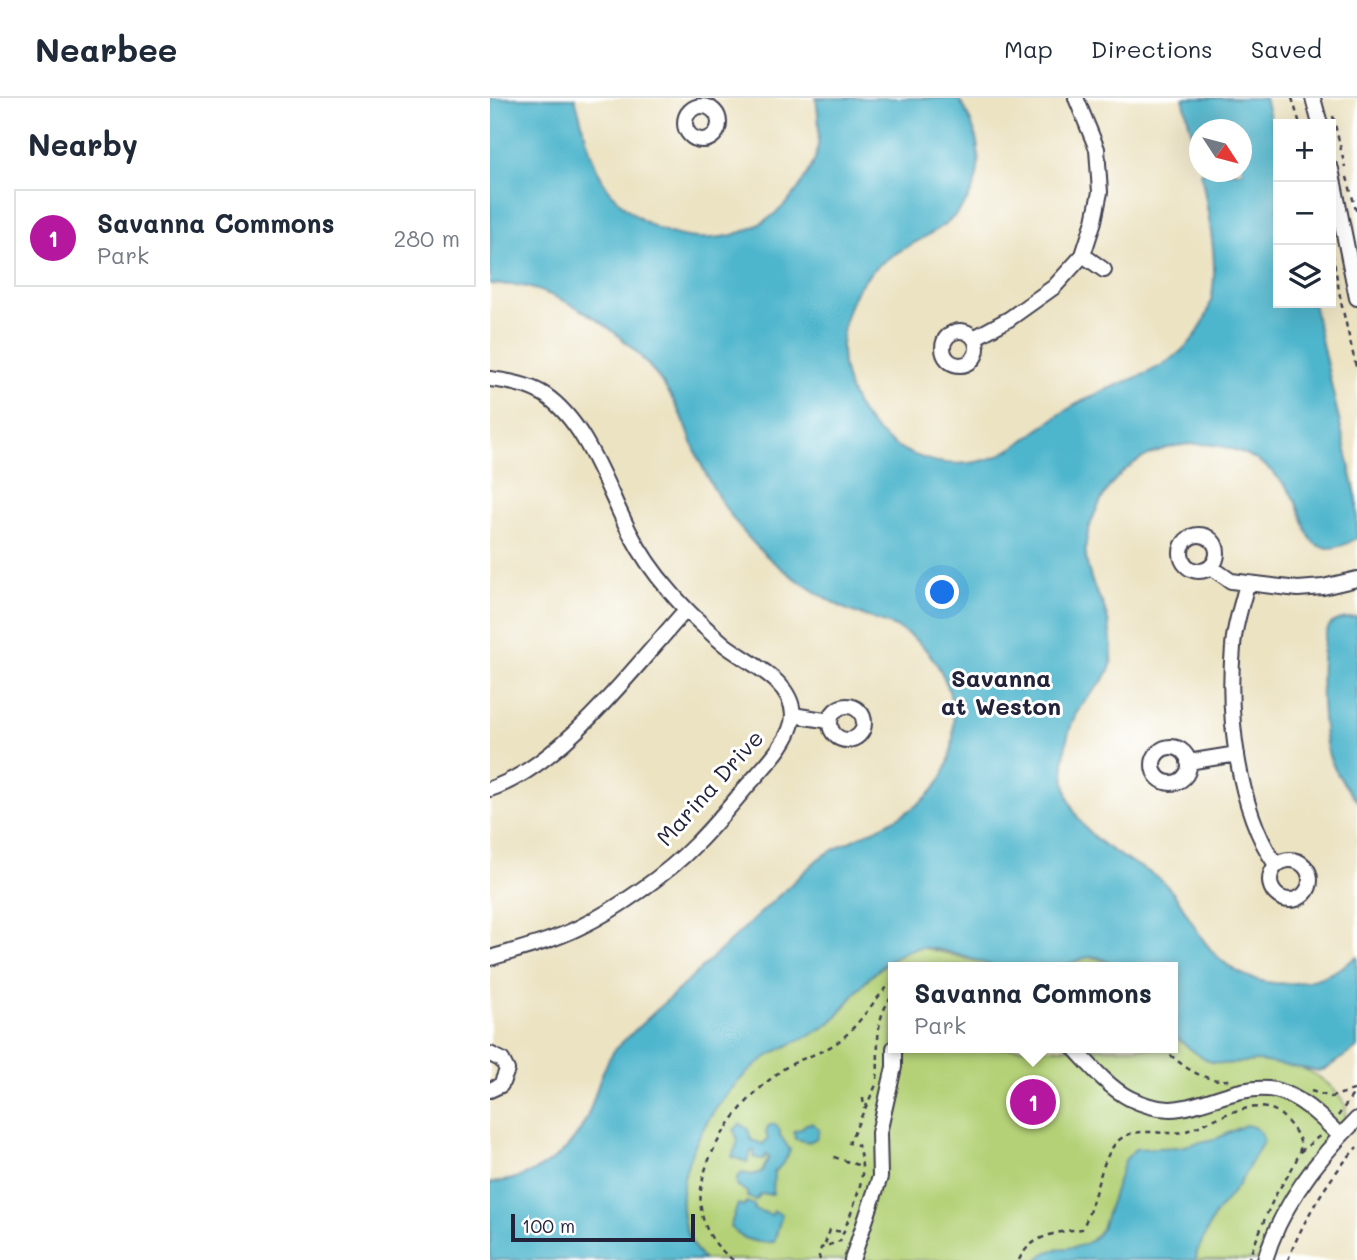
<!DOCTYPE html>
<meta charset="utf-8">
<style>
:root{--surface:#fff;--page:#f2f2f3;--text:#1f2937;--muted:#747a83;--line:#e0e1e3;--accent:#b5179e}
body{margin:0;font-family:Mali,sans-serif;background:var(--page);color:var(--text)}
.controls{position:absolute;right:21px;top:21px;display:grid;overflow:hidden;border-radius:0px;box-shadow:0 7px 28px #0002}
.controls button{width:63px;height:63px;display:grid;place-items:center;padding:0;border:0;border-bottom:2px solid var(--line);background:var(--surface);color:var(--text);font:35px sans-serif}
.compass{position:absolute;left:699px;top:21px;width:63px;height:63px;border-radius:50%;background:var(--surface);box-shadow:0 7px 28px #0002;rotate:126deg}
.scale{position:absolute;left:21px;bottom:18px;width:184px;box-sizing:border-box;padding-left:7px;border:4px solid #22223b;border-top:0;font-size:19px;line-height:24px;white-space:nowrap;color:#22223b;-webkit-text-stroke:5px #fff;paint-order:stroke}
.you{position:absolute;left:453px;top:495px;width:24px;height:24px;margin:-18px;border:5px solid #fff;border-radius:50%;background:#1a73e8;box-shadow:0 0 0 10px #1a73e833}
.badge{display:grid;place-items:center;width:46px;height:46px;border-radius:50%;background:var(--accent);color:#fff;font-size:23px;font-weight:700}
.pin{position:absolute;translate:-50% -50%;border:4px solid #fff;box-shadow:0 2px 7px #0006}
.popup{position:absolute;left:398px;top:864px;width:290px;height:91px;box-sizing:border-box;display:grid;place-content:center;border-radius:0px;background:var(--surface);filter:drop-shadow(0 2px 5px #0005);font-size:23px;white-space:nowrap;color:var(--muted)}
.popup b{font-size:26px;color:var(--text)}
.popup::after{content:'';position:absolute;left:50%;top:100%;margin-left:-14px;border:14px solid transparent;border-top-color:var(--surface)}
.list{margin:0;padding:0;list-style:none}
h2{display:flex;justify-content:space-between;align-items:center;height:91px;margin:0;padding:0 28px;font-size:30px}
h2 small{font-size:23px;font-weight:400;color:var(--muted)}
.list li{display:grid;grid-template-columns:46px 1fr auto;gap:21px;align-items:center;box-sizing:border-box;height:98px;margin:0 14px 14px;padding:0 14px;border:2px solid var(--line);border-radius:0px}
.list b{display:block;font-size:26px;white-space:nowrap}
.list p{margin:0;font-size:23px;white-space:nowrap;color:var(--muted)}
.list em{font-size:23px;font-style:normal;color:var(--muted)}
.icon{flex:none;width:38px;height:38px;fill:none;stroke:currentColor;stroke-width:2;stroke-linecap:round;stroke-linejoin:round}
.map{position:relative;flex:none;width:867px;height:1162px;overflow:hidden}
header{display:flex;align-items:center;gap:42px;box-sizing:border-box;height:98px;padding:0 35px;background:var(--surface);border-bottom:2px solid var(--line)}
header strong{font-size:33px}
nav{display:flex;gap:38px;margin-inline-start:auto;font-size:24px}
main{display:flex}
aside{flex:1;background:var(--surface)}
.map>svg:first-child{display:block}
.green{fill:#b4d177;stroke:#6b7a59;stroke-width:2}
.water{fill:#4eb5cc;stroke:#386c84;stroke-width:2}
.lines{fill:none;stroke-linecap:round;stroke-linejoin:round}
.minor-casing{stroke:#403f4f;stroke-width:18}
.path{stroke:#403f4f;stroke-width:2.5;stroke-dasharray:5 5;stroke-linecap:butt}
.minor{stroke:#fff;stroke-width:14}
.labels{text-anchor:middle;stroke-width:6;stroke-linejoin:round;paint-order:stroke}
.street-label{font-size:23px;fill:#22223b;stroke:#fff}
.neighbourhood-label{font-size:24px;font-weight:bold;fill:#22223b;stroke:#fff}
</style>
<header>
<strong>Nearbee</strong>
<nav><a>Map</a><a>Directions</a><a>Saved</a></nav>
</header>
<main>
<aside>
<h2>Nearby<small></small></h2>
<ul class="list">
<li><span class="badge">1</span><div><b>Savanna Commons</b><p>Park</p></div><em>280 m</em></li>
</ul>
</aside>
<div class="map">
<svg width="867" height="1162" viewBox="0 0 867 1162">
<rect width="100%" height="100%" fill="#fff"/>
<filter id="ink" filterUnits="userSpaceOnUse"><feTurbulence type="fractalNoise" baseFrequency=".0143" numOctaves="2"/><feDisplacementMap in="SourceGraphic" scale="14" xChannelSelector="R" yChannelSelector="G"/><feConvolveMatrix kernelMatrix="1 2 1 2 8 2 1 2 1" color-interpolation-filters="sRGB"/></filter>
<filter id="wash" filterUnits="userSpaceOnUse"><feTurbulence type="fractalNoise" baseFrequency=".00686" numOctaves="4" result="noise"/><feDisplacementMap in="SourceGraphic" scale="28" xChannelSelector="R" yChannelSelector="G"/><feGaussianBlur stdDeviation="1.57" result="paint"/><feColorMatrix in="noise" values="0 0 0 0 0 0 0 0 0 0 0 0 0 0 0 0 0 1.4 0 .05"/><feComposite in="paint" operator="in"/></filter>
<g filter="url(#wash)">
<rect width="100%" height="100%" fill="#ece3c3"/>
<path class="green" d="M431 849 510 869H403V950H683V937C698 949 711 961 730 965 738 967 748 963 757 962 797 960 836 973 856 1008L855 1021C815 1059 791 1112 768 1162H214C157 1100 220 997 278 958 298 945 324 939 343 922 351 915 356 906 363 898 380 877 404 856 431 849Z
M600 858 618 864 623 869H570Z"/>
<path class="water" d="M0 0H85C95 33 101 72 124 98 175 156 263 155 308 91 314 81 323 70 326 58 331 39 329 19 326 0H468C487 27 496 64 481 95 455 148 391 143 364 198 347 233 348 272 366 305 391 353 451 377 502 360 526 352 555 325 578 311 601 297 625 288 650 278 749 236 725 159 711 74H752V32H710L709 66 693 0H775L788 50V205H823L867 402V440C856 447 840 454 827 447 816 441 811 412 804 401 801 395 796 389 792 384 750 333 666 334 624 383 616 392 610 404 605 415 592 443 593 462 605 491 609 499 614 507 616 515 620 528 622 548 622 562 621 578 603 593 593 605 574 631 569 672 579 701 590 734 617 751 645 766 654 771 664 776 672 783 696 805 705 838 728 859 768 897 827 892 867 858V950L835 971 829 973 769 963 732 966 721 964 707 956 683 937V869H623C606 850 591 862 571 869 566 870 560 869 555 869 540 869 522 871 507 869 485 864 441 843 420 852 398 860 377 880 363 898 356 906 350 916 342 923 324 939 298 945 277 959 220 998 157 1100 214 1162H0V1085C41 1081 78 1060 96 1021 107 997 109 974 125 951L328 761C393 720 471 715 463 615 460 577 435 539 398 526 383 520 368 517 353 510 322 493 292 474 267 449 243 424 225 397 211 366 204 352 200 336 193 322 165 258 104 208 37 189 26 186 12 187 0 186Z
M867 519V703C854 687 842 671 837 651 832 629 826 541 841 526 847 520 859 520 867 519Z
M322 1025 329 1031 327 1040 319 1044 305 1041 304 1033 311 1031 316 1026Z
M250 1026 258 1031 261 1042 273 1046 278 1041 276 1035 278 1028 285 1026 290 1032V1037L300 1052 295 1063 284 1075 283 1096H271L266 1102 257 1099V1094L247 1088V1080L252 1075 262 1077 272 1074 279 1059 276 1057 273 1062 264 1059 265 1054 262 1052 257 1064 242 1059 248 1043 244 1032Z
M755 1027C765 1028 773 1033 773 1044L749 1086 724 1118 707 1154 706 1162H547C568 1140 592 1162 612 1130L635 1062 645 1051 690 1049 711 1044 728 1040Z
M256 1104 265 1107 264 1111 282 1117 284 1113 292 1116 284 1144C266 1146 252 1142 240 1129L248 1106 254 1108Z"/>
</g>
<g filter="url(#ink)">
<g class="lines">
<defs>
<path id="minor" d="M823 0 830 26
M195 25a17 17 0 1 1 34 0a17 17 0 1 1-34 0Z
M841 71 867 200
M593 157 614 172
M453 250a17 17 0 1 1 34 0a17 17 0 1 1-34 0Z
M484 240 519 221 564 189 593 157 604 123 610 94 607 51 586 0
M0 281C18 283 40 287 55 297 98 326 117 392 140 435 151 456 164 475 179 492 196 513 215 530 235 547 258 565 302 582 303 617 303 641 273 670 258 687 241 707 224 728 206 746 177 776 127 811 90 829 62 843 30 851 0 860
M691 455a18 18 0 1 1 36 0a18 18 0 1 1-36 0Z
M721 469 741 483 808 491 833 489 867 481
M757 486C752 506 744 528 743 549 737 616 747 710 786 767
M340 625a17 17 0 1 1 34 0a17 17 0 1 1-34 0Z
M303 617 340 623
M663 667a18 18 0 1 1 36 0a18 18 0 1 1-36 0Z
M698 664 747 656
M0 691C71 668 145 568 195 513
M780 782a20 20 0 1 1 40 0a20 20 0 1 1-40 0Z
M584 950C600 967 618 989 639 1000 651 1006 667 1011 680 1011 715 1010 747 985 785 992 811 998 832 1020 850 1038
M0 956 12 962 17 972 11 987 0 992
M362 1162 390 1079 389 1035 404 969V950
M775 1162C791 1107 828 1060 867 1021"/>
</defs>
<use href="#minor" class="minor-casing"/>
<path class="path" d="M802 0 810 26
M843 18 855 69
M857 79 867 116
M841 146 851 204 867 273
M673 950C692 968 712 984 739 982
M387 981C390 950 382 923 403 897
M821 993 841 999 867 991
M373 1000 374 1011
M848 1018 866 992
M810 1054 832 1036
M344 1059 371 1068
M335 1146 340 1132 353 1134
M243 1162C169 1107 237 1012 292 972 309 960 332 956 349 943 367 929 380 908 395 891L403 886
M330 1162 329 1158 331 1150 350 1143C357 1124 370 1096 372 1076 373 1067 370 1056 368 1047L359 1045 386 987
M529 1162C541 1137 567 1134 592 1131 605 1108 610 1059 628 1043 647 1025 677 1041 699 1032 723 1023 755 1003 781 1011 789 1013 795 1021 801 1028 806 1035 812 1042 810 1051 806 1068 793 1084 785 1098 775 1119 767 1141 758 1162
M798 1162C813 1122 838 1081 867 1049"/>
<use href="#minor" class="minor"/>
</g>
</g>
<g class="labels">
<g class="street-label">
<text transform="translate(220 690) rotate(-48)" y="8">Marina Drive</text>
</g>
<g class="neighbourhood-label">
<text x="511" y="589">Savanna<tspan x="511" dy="28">at Weston</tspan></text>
</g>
</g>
</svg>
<div class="controls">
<button>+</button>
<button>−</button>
<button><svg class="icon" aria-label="layers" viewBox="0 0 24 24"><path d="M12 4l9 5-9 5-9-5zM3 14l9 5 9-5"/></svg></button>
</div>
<svg class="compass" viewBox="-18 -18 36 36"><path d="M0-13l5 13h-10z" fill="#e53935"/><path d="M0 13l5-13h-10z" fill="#747a83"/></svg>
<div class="scale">100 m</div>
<div class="you"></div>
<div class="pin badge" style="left:543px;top:1004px">1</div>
<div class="popup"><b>Savanna Commons</b>Park</div>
</div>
</main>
